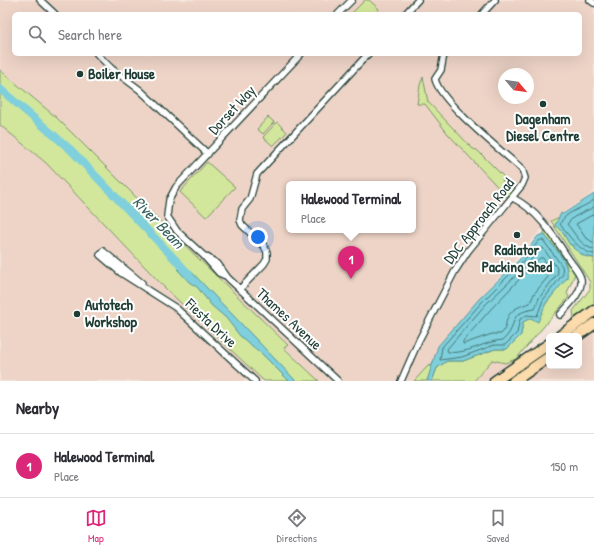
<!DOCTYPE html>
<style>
:root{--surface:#fff;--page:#f7f7f7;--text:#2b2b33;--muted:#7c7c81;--line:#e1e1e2;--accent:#db2777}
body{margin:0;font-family:"Patrick Hand",sans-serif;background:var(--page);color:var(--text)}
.controls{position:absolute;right:12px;bottom:12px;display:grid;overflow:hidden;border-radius:6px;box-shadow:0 4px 16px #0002}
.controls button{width:36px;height:36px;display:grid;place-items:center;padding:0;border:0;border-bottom:1px solid var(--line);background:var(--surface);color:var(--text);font:20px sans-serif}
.compass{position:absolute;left:498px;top:68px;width:36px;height:36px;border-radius:50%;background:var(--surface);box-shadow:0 4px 16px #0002;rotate:119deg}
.you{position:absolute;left:258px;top:237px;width:14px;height:14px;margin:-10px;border:3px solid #fff;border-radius:50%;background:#1a73e8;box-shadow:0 0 0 6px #1a73e833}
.badge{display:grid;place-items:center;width:26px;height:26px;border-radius:50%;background:var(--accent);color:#fff;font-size:13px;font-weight:700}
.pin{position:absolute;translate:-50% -33px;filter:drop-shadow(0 1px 2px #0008)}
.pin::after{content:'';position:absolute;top:21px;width:14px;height:12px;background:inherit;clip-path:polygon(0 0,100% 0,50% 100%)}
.popup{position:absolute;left:286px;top:181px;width:130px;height:52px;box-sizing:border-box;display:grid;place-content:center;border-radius:6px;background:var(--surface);filter:drop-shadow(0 1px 3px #0005);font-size:13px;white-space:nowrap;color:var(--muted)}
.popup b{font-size:15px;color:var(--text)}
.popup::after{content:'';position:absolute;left:50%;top:100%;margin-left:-8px;border:8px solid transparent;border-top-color:var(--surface)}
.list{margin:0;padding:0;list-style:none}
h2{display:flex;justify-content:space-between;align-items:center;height:52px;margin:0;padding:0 16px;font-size:17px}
h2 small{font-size:13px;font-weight:400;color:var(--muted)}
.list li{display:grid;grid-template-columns:26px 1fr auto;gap:12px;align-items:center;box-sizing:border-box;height:64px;padding:0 16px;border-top:1px solid var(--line)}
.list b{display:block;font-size:15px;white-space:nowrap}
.list p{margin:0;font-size:13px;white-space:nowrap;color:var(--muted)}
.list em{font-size:13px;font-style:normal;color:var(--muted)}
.icon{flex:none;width:22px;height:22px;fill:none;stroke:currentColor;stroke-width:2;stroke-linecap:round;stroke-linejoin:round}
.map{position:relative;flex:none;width:594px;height:381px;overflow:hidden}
.search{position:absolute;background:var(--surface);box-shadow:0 4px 16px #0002;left:12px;right:12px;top:12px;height:44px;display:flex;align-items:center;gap:10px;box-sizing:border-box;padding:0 14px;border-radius:6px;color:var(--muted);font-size:15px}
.sheet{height:116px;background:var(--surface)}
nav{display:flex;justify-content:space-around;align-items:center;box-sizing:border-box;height:56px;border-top:1px solid var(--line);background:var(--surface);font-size:11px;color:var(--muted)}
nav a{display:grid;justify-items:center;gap:2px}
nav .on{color:var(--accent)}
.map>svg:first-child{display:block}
.built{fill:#eed4c7;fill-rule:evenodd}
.green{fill:#d2e79b;stroke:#789268}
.water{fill:#7fcfdc;stroke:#599599}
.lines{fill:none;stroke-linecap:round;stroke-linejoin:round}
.shore{stroke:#457777;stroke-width:1}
.river{stroke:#7fcfdc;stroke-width:8}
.street-casing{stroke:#1f3d34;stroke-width:8}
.highway-casing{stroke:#1f3d34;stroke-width:13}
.street{stroke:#fff;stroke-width:5.5}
.highway{stroke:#fcdcac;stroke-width:10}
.poi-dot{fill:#1f3d34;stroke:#fff;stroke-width:1.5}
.labels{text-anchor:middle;stroke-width:4;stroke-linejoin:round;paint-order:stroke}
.poi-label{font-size:15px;font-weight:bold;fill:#1f3d34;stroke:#fff;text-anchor:start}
.street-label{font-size:15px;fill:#1f3d34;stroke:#fff}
.water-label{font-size:16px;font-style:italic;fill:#37625e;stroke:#fff}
</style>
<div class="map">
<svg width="594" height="381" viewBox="0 0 594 381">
<rect width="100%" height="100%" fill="#f5e6de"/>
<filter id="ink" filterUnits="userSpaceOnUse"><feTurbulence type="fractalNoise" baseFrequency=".025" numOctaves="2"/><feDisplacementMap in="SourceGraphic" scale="8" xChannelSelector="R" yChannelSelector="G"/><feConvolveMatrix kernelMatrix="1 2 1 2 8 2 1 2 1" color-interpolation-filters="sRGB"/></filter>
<g filter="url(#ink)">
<path class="built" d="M0 0H594V191L585 199 559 215 540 231 438 346 433 365 447 381H319L284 347 288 344 168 229 57 118 0 70ZM14 14H580V54H14ZM504 74H528V98H504ZM289 184H413V230H289Z
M0 125 46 163 165 288 264 381H0Z
M594 330V381H474L492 359 505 363 516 359 531 375 549 362V366H579V341Z"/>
<path class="green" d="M365 0H369L379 9 375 14H351Z
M0 70 57 118 168 229 288 345 284 348 319 381H264L165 288 46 163 0 125Z
M423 77 428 102 473 149 477 150 504 177 502 180 514 191 507 197 448 134 425 104H417L420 85Z
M268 117 274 122 263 134 257 129Z
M277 122 287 132 273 146 263 137Z
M207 162 235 187 206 217 180 192Z
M561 216 563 233 570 244H571C577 251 584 258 594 258V304L574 318 573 311 590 289V282L551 221Z
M545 226 575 274 567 293 569 297 516 359 505 363 492 360 474 381H432L437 368 447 361H463L495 349H507L521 335 523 322C526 319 528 320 531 318 539 315 568 277 567 270 566 257 551 244 544 234Z
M433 365 427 381H414L428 366Z"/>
<path class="water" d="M594 194V258L584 256 573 248V245H570L563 233 555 225 561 213 563 214Z
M544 234C553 247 570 261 567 278L546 303 538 322 531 318 523 322 521 335 507 349H495L463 361H447L437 368 432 381H427L438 346 479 299 520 259 538 236Z
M184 264 296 381H289L262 354 240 336 226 318 212 306 197 287 189 282 178 270Z"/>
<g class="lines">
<path class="shore" d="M594 200C584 208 564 212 560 224 567 234 581 253 594 254
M594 207 574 217 567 224C574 232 582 248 594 249
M594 214 576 224 585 237 594 243
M540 240H543L562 266 563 274 543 300 537 316 527 315 520 319 517 333 505 345H494L462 357 440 360 442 347 482 302 523 261Z
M540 248H543L557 268 558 273 539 298 535 309C505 313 520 325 503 340 484 341 467 355 448 352L447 349 485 305 527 265Z
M540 258H543L552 272 534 294 530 303C521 306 511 308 507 319 505 326 506 329 501 334H492L463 344V341L490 310Z"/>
<path class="river" d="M0 89 71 150 189 274"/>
<defs>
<path id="street" d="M40 0 55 14
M590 0 594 3
M338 14 352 0
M405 14 418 0
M482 14 495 0
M97 54 112 69 140 90 208 154
M513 198C539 211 555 238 570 261 573 265 580 273 581 279 583 292 568 306 560 315
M103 251 142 283
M100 255 121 273 176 308 255 381
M205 256 218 264 228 278 338 381
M226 276 219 273 203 255 177 231 167 216 169 200 176 187 301 54
M240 289 264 264 267 259V252L264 246 242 225 240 220 242 209 250 199 257 174 368 54
M401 381 419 340 455 271 468 251 522 185 525 178 522 169C503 152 440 102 435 79L441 70 444 54"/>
<path id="highway" d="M560 336 594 311
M577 336 594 324
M495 381 549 344
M514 381 549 357"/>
</defs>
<use href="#street" class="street-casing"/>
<use href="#highway" class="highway-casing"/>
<use href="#street" class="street"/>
<use href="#highway" class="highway"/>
</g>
</g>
<g class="poi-dot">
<circle cx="80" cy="74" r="4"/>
<circle cx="543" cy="104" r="4"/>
<circle cx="517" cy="235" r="4"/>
<circle cx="77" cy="314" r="4"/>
</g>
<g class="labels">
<g class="poi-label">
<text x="88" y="79">Boiler House</text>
<text x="543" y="124" text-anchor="middle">Dagenham<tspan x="543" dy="17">Diesel Centre</tspan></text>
<text x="517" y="255" text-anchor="middle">Radiator<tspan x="517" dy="17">Packing Shed</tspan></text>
<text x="85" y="310">Autotech<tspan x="85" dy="17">Workshop</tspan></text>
</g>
<g class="street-label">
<text transform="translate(232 110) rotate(-47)" y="5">Dorset Way</text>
<text transform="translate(479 221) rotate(-52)" y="5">DDC Approach Road</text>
<text transform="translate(289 319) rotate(43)" y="5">Thames Avenue</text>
<text transform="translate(211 323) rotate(43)" y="5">Fiesta Drive</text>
</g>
<g class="water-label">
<text transform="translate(159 222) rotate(46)" y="6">River Beam</text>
</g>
</g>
</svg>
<div class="controls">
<button><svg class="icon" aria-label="layers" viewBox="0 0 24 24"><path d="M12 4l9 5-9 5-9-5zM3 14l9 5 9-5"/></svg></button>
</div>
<svg class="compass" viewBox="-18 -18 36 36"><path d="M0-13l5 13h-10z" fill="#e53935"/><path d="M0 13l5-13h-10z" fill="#7c7c81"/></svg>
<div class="you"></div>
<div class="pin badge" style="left:351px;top:279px">1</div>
<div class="popup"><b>Halewood Terminal</b>Place</div>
<div class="search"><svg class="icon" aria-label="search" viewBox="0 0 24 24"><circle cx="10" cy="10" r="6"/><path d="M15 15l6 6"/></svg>Search here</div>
</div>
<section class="sheet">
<h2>Nearby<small></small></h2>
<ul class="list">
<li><span class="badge">1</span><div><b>Halewood Terminal</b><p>Place</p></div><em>150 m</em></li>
</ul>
</section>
<nav>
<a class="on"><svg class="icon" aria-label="map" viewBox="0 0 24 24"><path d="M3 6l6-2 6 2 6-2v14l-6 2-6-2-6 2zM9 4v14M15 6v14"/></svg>Map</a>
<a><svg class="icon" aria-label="directions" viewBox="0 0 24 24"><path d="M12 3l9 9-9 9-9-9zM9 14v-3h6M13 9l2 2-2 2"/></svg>Directions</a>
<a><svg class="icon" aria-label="saved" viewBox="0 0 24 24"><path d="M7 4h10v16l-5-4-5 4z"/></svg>Saved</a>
</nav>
